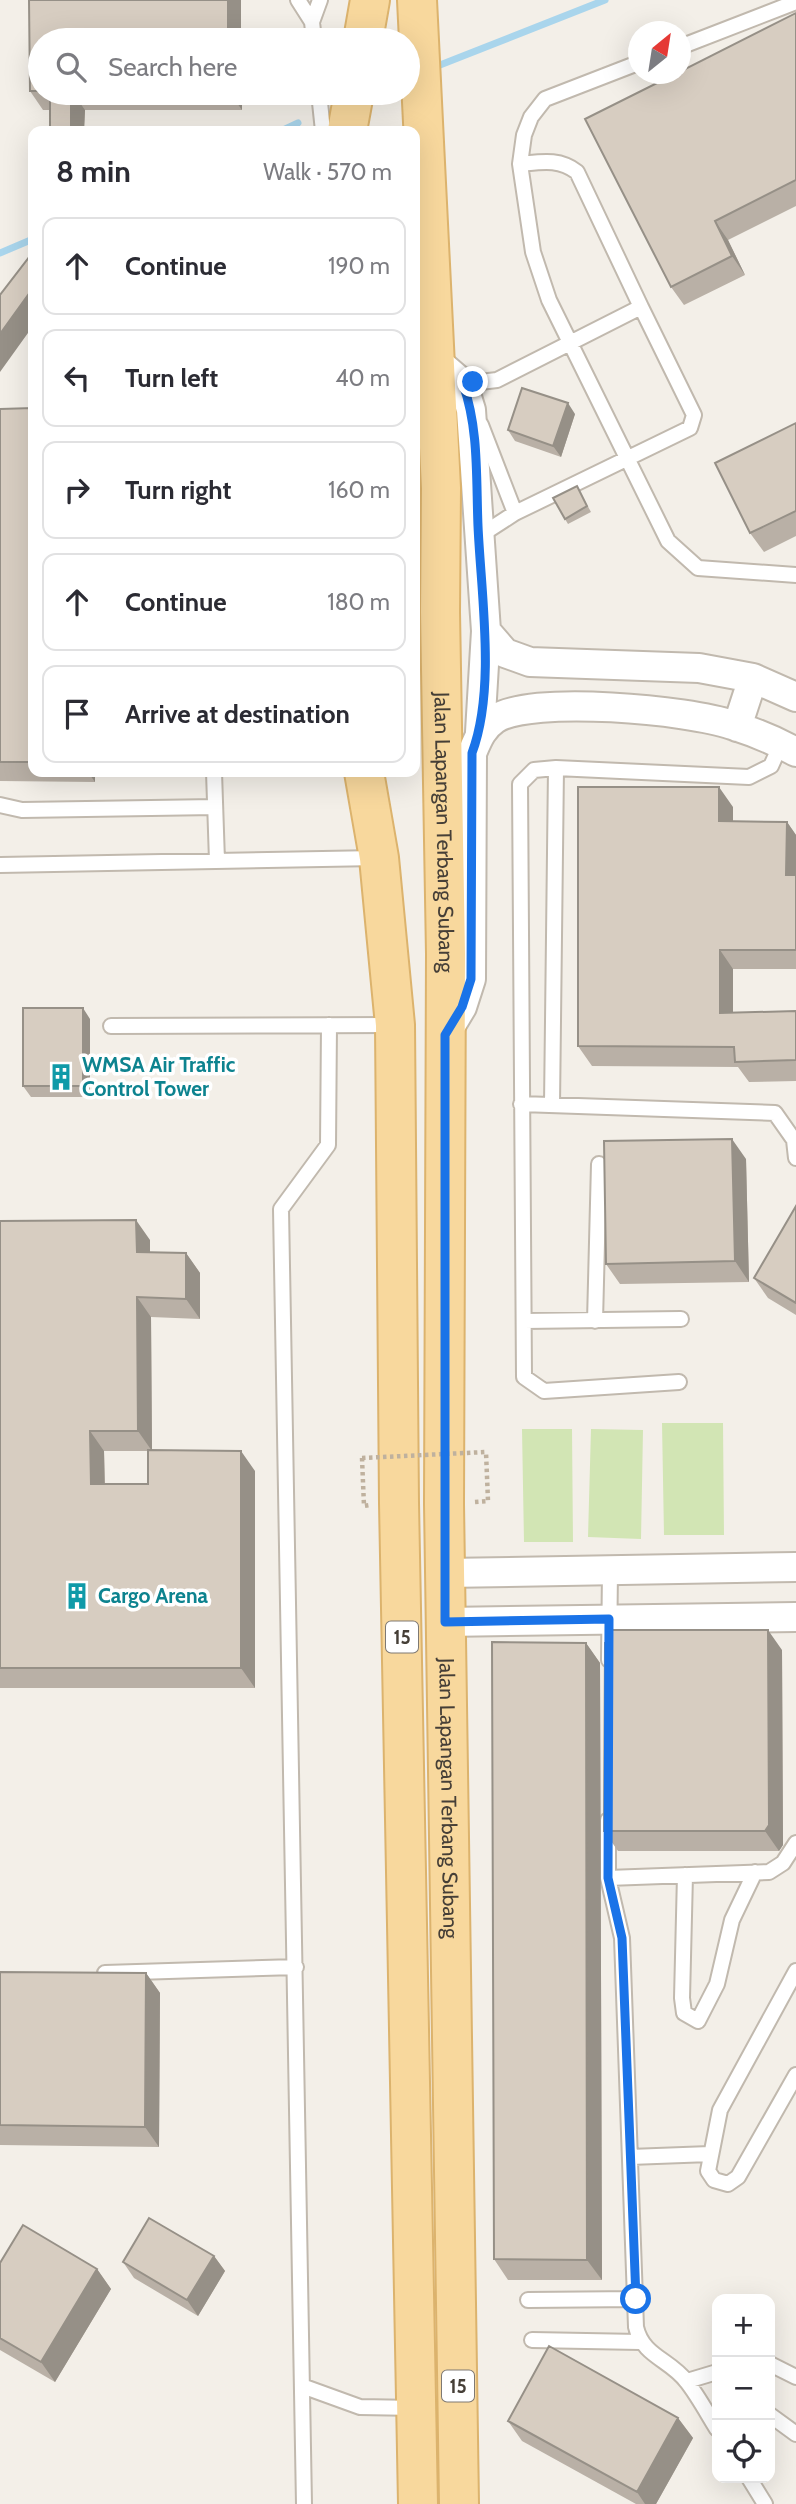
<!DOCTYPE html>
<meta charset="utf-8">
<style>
:root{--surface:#fff;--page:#f7f7f7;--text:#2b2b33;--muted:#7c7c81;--line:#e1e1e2}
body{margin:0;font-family:Cabin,sans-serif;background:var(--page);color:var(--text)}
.controls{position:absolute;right:21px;bottom:21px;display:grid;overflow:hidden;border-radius:14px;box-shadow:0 7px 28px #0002}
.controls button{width:63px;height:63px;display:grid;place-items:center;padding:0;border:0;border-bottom:2px solid var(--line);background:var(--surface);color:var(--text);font:35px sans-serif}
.compass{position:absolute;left:628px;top:21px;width:63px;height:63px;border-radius:50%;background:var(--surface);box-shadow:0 7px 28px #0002;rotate:30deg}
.stop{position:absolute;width:21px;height:21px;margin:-16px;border:5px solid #1a73e8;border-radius:50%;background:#fff}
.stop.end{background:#1a73e8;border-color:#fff;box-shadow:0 2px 7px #0008}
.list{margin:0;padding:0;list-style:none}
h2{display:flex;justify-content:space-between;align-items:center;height:91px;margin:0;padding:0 28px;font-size:30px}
h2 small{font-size:23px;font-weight:400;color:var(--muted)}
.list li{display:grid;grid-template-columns:46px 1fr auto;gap:21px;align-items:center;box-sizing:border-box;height:98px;margin:0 14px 14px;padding:0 14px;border:2px solid var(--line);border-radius:14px}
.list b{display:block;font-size:26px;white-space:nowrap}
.list em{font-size:23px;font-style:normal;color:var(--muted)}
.icon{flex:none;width:38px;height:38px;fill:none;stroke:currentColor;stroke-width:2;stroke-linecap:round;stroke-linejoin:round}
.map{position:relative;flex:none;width:796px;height:2504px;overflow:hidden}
.search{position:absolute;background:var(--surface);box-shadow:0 7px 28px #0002;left:28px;top:28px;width:392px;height:77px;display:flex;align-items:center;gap:18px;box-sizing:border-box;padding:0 24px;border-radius:38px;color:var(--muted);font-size:26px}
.panel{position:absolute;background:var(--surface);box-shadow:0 7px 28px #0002;left:28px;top:126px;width:392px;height:651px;border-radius:14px}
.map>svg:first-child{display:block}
.pitch{fill:#d2e5b4}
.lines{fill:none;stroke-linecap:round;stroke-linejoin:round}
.stream{stroke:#a9d5ec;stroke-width:7}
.service-casing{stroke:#c1b9ae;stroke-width:18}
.minor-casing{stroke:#c1b9ae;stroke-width:32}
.primary-casing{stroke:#dcb36d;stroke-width:42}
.path{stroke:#bfb19e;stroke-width:4.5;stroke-dasharray:3.5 3.5;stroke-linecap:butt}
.service{stroke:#fff;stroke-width:14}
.minor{stroke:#fff;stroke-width:28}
.primary{stroke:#f8d89d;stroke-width:38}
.path-bridge{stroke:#bfb19e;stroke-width:4.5;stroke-dasharray:3.5 3.5;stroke-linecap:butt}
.wall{fill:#b9b0a6;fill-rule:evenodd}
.shaded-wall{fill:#969087}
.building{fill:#d7cdc1;stroke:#969087;stroke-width:2}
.route{stroke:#1a73e8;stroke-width:9}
.labels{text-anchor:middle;stroke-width:7;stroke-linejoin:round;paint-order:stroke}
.shield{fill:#fff;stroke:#7e7973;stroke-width:2}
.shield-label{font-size:19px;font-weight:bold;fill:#463f37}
.street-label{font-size:21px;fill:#463f37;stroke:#fff}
.culture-label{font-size:21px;font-weight:bold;fill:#0d838f;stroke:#fff;text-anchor:start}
</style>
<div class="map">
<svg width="796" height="2504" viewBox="0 0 796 2504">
<rect width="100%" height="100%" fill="#f3efe8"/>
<path class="pitch" d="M662 1423H723L724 1535H664Z
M522 1429H572L573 1542H524Z
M591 1429 643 1430 641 1539 588 1537Z"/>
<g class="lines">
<path class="stream" d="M440 65 605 0
M281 131 298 123
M0 253 33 239"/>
<defs>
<path id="service" d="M298 0 312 22
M314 40 312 22 320 0
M680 47 796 2
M638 63 545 99 531 117 524 135 520 164 533 252 549 300 668 541 698 568 796 575
M319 93 323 131
M520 164C541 162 559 158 577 172L641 307
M463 384 497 380 641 307 694 415 690 428 515 513 478 537
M481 425 515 513
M214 772 217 861
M0 805 22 810 215 807
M0 865 377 858
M111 1026 394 1025
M521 1104 775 1113 794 1140 796 1158
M552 1105 556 768
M524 1321 681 1319
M595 1321 599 1164
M679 1382 544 1391 524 1377 520 784 534 770 556 768 749 777 771 766 781 744
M609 1660 610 1570
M608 1820V1878L622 1938 636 2327C643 2357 670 2359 687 2382 698 2396 707 2413 717 2429
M685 1875 682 1998 684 2013 698 2021 717 1984 732 1920 755 1872
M608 1878 769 1872 783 1863 796 1843
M796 1971 720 2110 708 2171 714 2180 728 2184 738 2177 796 2075
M105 1973 296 1967
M630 2157 710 2154
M528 2300 636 2299
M532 2340 640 2342
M770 2364 796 2377
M687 2381 717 2372
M302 2386 360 2407 416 2408
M770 2415 796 2434
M749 2478 765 2504
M304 2504 281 1209 328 1145 329 1025"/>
<path id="minor" d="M435 360 463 384 471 410 486 631 505 653 530 662 699 668 753 678 796 697
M737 727 753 678
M480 732 486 631
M447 1032 462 1007 471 979 472 753C478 739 482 728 495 719 532 695 690 710 732 725 754 732 776 741 796 752
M445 1573 796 1567
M445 1622 796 1617"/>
<g id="primary">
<path id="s1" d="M417 0 441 488 440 612 446 954 444 1504 459 2504"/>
<path d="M363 40 370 0"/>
<path d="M347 131 354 93"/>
<path d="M364 772 379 858 395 1025 399 1503 418 2504"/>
</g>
</defs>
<use href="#service" class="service-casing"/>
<use href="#minor" class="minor-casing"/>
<use href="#primary" class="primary-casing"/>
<path class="path" d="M362 1458 364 1506 370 1505
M475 1502 488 1501 486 1452"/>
<use href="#service" class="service"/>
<use href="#minor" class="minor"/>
<use href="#primary" class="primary"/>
<path class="path-bridge" d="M362 1458 486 1452"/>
</g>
<path class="wall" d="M29 0H241V40H40V93H242V110H85L84 131H50V110H43L30 91Z
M796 13V206L728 240 745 275 684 305 671 287Z
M33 408V772H95V782L0 781V409Z
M575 414 561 457 515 441 508 430Z
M796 423V536L764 552 750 533Z
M580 492 591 512 568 524 565 519Z
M733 807V821L787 822 796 835V969H733V1013L796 1011V1081L749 1082 738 1067 592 1066 578 1046Z
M90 1019V1097H31L23 1086Z
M746 1159 749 1282 620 1284 606 1264Z
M796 1206V1315L768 1298 754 1278Z
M0 1221 150 1240V1252L186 1253 200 1273V1319L151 1317 152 1450 255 1471V1688H0ZM104 1451H148V1484H105Z
M586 1643 600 1663 602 2280H508L494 2259Z
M782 1650 783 1845 779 1851H618L604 1831Z
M0 1972 146 1973 160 1993 159 2147 0 2145Z
M214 2256 225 2271 198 2316 134 2278 123 2262Z
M0 2263 97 2269 111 2289 55 2382 0 2350Z
M678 2418 693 2438 656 2504H636L522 2441 508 2421Z"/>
<path class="shaded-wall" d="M228 0H241V40H228Z
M71 93H73L85 110 84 131H71Z
M230 93H242V110Z
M715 221 728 240 745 275 732 256Z
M33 288V326L0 372V334Z
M568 403 575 414 561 457 553 446Z
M88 772H95V782Z
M719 787 733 807V840L719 821Z
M787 822 796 835V889L786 875Z
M720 950 733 969V1033L720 1013Z
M83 1008 90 1019V1097L83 1086Z
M732 1139 746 1159 749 1282 735 1261Z
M136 1220 150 1240V1272L137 1252Z
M186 1253 200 1273V1319L186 1299Z
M137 1297 151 1317 152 1451 138 1431Z
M90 1431 104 1451 105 1503 91 1484Z
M241 1451 255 1471V1688L241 1668Z
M768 1630 782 1650 783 1845 779 1851 765 1831Z
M586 1643 600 1663 602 2280 587 2260Z
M146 1973 160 1993 159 2147 145 2127Z
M214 2256 225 2271 198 2316 187 2300Z
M97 2269 111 2289 55 2382 41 2362Z
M678 2418 693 2438 656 2504H645L637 2492Z"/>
<path class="building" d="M29 0H228V40H40V91H30Z
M796 13V180L715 221 732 256 671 287 585 119 675 74H681V71Z
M50 93H71V131H50Z
M33 252V288L0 334V295Z
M522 388 568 403 553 446 508 430Z
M33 408V762H0V409Z
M796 423V511L750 533 715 463Z
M577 486 587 506 565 519 553 498Z
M578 787H719V821L787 822 786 875H796V950H720V1013L796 1011V1060L735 1062 734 1047 578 1046Z
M23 1008H83V1086H23Z
M732 1139 735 1261 606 1264 604 1141Z
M796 1206V1303L754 1278Z
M136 1220 137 1252 186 1253V1299L137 1297 138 1431H90L91 1484H148V1450L241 1451V1668H0V1221Z
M612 1630H768L769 1825 765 1831H604L605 1643H612Z
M492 1642 586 1643 587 2260 494 2259Z
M0 1972 146 1973 145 2127 0 2125Z
M149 2218 214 2256 187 2300 123 2262Z
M23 2225 97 2269 41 2362 0 2338V2263Z
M549 2346 678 2418 637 2492 508 2421Z"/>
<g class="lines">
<path class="route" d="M473 382 463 384C479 429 476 478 478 526 481 594 496 689 472 753L471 979 462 1007 445 1035V1622L609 1619 608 1878 622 1938 636 2299"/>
</g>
<defs>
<symbol id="building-bare" viewBox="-9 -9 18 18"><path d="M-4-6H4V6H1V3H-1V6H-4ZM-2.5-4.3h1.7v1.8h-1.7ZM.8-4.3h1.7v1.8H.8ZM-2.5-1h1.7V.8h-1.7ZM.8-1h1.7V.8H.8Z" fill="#0f9aa8" stroke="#fff" stroke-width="2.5" paint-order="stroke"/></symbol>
</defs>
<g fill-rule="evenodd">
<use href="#building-bare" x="42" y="1058" width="38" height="38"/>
<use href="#building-bare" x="58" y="1577" width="38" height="38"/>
</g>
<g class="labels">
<g class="shield">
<rect x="386" y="1621.5" width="32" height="31" rx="5"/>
<rect x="442" y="2370.5" width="32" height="31" rx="5"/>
</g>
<g class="shield-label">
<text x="402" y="1644">15</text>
<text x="458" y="2393">15</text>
</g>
<g class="street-label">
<text dy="7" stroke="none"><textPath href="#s1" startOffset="833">Jalan Lapangan Terbang Subang</textPath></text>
<text dy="7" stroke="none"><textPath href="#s1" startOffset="1799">Jalan Lapangan Terbang Subang</textPath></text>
</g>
<g class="culture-label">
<text x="82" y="1072">WMSA Air Traffic<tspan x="82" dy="24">Control Tower</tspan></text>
<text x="98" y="1603">Cargo Arena</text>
</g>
</g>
</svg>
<div class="controls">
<button>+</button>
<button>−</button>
<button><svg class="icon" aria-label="locate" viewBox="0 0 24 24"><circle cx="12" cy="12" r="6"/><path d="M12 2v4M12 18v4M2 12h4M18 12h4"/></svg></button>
</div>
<svg class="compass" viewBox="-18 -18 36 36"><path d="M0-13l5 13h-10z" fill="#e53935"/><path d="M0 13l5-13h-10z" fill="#7c7c81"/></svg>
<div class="stop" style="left:636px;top:2299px"></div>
<div class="stop end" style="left:473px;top:382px"></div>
<div class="search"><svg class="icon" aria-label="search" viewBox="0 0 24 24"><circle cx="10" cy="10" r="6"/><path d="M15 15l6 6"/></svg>Search here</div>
<section class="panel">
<h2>8 min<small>Walk · 570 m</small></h2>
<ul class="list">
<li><svg class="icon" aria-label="ahead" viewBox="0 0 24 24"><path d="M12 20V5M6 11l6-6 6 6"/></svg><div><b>Continue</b></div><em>190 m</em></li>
<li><svg class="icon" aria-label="left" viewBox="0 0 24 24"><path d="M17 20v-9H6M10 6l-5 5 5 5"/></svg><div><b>Turn left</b></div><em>40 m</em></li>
<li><svg class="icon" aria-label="right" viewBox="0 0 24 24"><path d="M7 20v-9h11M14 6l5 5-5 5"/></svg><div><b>Turn right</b></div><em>160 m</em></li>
<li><svg class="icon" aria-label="ahead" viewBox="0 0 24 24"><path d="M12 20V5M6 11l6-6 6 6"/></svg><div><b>Continue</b></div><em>180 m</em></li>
<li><svg class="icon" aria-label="arrive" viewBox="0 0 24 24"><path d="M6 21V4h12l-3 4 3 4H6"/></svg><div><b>Arrive at destination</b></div></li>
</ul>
</section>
</div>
